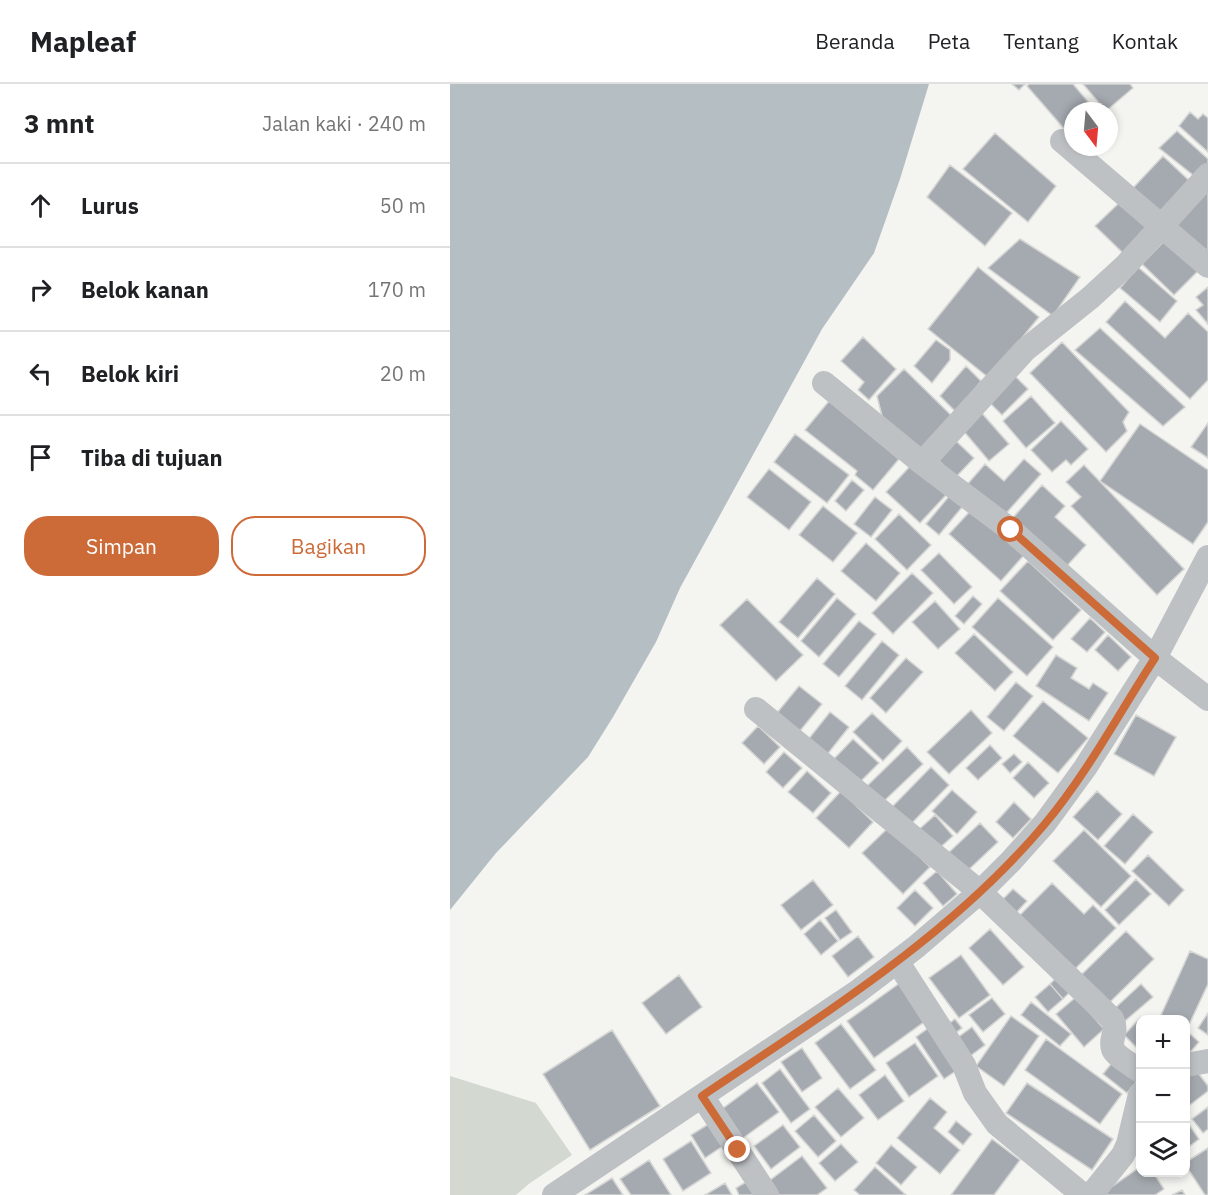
<!DOCTYPE html>
<html lang="id">
<meta charset="utf-8">
<style>
:root{--surface:#fff;--page:#f6f6f6;--text:#202124;--muted:#757577;--line:#e0e0e0;--accent:#cd6b38}
body{margin:0;font-family:"IBM Plex Sans",sans-serif;background:var(--page);color:var(--text)}
.controls{position:absolute;right:18px;bottom:18px;display:grid;overflow:hidden;border-radius:12px;box-shadow:0 3px 9px #0003}
.controls button{width:54px;height:54px;display:grid;place-items:center;padding:0;border:0;border-bottom:2px solid var(--line);background:var(--surface);color:var(--text);font:30px sans-serif}
.compass{position:absolute;left:614px;top:18px;width:54px;height:54px;border-radius:50%;background:var(--surface);box-shadow:0 3px 9px #0003;rotate:164deg}
.stop{position:absolute;width:18px;height:18px;margin:-14px;border:4px solid #cd6b38;border-radius:50%;background:#fff}
.stop.end{background:#cd6b38;border-color:#fff;box-shadow:0 2px 6px #0008}
.list{margin:0;padding:0;list-style:none}
h2{display:flex;justify-content:space-between;align-items:center;height:78px;margin:0;padding:0 24px;font-size:26px}
h2 small{font-size:20px;font-weight:400;color:var(--muted)}
.list li{display:grid;grid-template-columns:39px 1fr auto;gap:18px;align-items:center;box-sizing:border-box;height:84px;padding:0 24px;border-top:2px solid var(--line)}
.list b{display:block;font-size:22px;white-space:nowrap}
.list em{font-size:20px;font-style:normal;color:var(--muted)}
.actions{display:flex;gap:12px;padding:18px 24px}
.actions a{flex:1;padding:14px 0;border:2px solid var(--accent);border-radius:24px;text-align:center;font-size:21px;color:var(--accent)}
.actions .main{background:var(--accent);color:#fff}
.icon{flex:none;width:33px;height:33px;fill:none;stroke:currentColor;stroke-width:2;stroke-linecap:round;stroke-linejoin:round}
.map{position:relative;flex:none;width:758px;height:1111px;overflow:hidden}
header{display:flex;align-items:center;gap:36px;box-sizing:border-box;height:84px;padding:0 30px;background:var(--surface);border-bottom:2px solid var(--line)}
header strong{font-size:28px}
nav{display:flex;gap:33px;margin-inline-start:auto;font-size:21px}
main{display:flex}
aside{flex:1;background:var(--surface)}
.map>svg:first-child{display:block}
.green{fill:#d3d9d1}
.water{fill:#b5bec3}
.building{fill:#a5aab0;stroke:#d5d6d4;stroke-width:1.5}
.lines{fill:none;stroke-linecap:round;stroke-linejoin:round}
.minor{stroke:#bec1c4;stroke-width:24}
.route{stroke:#cd6b38;stroke-width:8}
</style>
<header>
<strong>Mapleaf</strong>
<nav><a>Beranda</a><a>Peta</a><a>Tentang</a><a>Kontak</a></nav>
</header>
<main>
<aside>
<h2>3 mnt<small>Jalan kaki · 240 m</small></h2>
<ul class="list">
<li><svg class="icon" aria-label="ahead" viewBox="0 0 24 24"><path d="M12 20V5M6 11l6-6 6 6"/></svg><div><b>Lurus</b></div><em>50 m</em></li>
<li><svg class="icon" aria-label="right" viewBox="0 0 24 24"><path d="M7 20v-9h11M14 6l5 5-5 5"/></svg><div><b>Belok kanan</b></div><em>170 m</em></li>
<li><svg class="icon" aria-label="left" viewBox="0 0 24 24"><path d="M17 20v-9H6M10 6l-5 5 5 5"/></svg><div><b>Belok kiri</b></div><em>20 m</em></li>
<li><svg class="icon" aria-label="arrive" viewBox="0 0 24 24"><path d="M6 21V4h12l-3 4 3 4H6"/></svg><div><b>Tiba di tujuan</b></div></li>
</ul>
<div class="actions"><a class="main">Simpan</a><a>Bagikan</a></div>
</aside>
<div class="map">
<svg width="758" height="1111" viewBox="0 0 758 1111">
<rect width="100%" height="100%" fill="#f4f4f1"/>
<path class="green" d="M0 992 86 1019 122 1071 80 1099 66 1111H0Z"/>
<path class="water" d="M0 0H479L450 95 424 169 372 245 230 504 206 558 163 633 138 673 46 769 0 826Z"/>
<path class="building" d="M562 0H575L569 6Z
M579 0H623L646 27H623V55L577 2Z
M633 0H680L683 4 656 27Z
M740 28 748 35 753 30 758 34V68L729 42Z
M727 47 758 75V84L748 95 709 64Z
M545 49 606 102 578 138 513 85Z
M713 72 746 103 716 135 683 104Z
M500 81 562 129 535 162 477 113Z
M758 105V174L723 142Z
M669 119 698 144 675 171 645 142Z
M570 155 630 193 603 232 538 184Z
M716 155 749 186 724 211 692 180Z
M528 183 589 233 539 294 478 245Z
M688 183 727 217 710 238 670 204Z
M758 203V240L746 226 753 221 746 213Z
M675 217 715 254 738 229 758 248V296L740 315 656 238Z
M650 244 735 323 713 342 625 266Z
M413 253 446 285 419 316 408 306 414 298 391 277Z
M486 256 500 266V276L482 299 464 282Z
M612 258 679 328 673 338 677 347 656 368 580 289Z
M516 282 531 297 507 329 490 312Z
M454 285 508 338 471 375 433 336 427 312Z
M565 292 578 305 552 331 538 317Z
M581 312 605 339 576 364 553 337Z
M379 317 449 375 423 406 405 391 407 387 355 346Z
M530 327 559 360 539 377 511 344Z
M611 337 638 365 621 381 616 376 602 388 581 366Z
M758 339V374L741 363Z
M690 340 758 386V438L743 460 650 397Z
M345 350 399 391 377 419 324 378Z
M505 356 524 374 506 393 487 375Z
M574 375 591 390 551 435 515 403 535 380 554 397Z
M463 379 497 410 470 439 436 408Z
M634 381 734 485 707 511 621 422 631 413 616 398Z
M319 385 361 418 339 446 297 413Z
M402 396 414 406 396 427 385 417Z
M592 401 615 422 605 433 636 461 614 485 560 437Z
M500 411 513 422 489 451 476 440Z
M425 413 442 426 421 453 404 440Z
M373 422 407 449 383 478 349 451Z
M523 424 574 471 551 497 499 450Z
M449 430 481 461 457 486 425 455Z
M416 459 450 489 426 517 391 487Z
M489 469 522 503 504 520 471 486Z
M578 477 631 526 603 556 550 507Z
M462 489 483 509 443 550 422 529Z
M367 494 385 510 348 554 329 538Z
M523 512 532 520 514 540 505 532Z
M387 514 406 530 369 573 351 557Z
M548 514 603 563 577 592 522 543Z
M297 515 353 571 326 597 270 541Z
M485 517 510 545 488 565 462 538Z
M640 534 655 548 637 568 621 555Z
M409 537 426 550 389 593 373 580Z
M524 550 563 588 545 607 505 569Z
M658 551 681 573 668 587 645 566Z
M432 557 449 571 412 616 395 602Z
M606 571 627 584 621 594 639 605 643 599 658 609 639 637 586 602Z
M456 574 473 588 436 629 420 614Z
M566 598 583 612 554 647 537 633Z
M349 602 372 620 345 653 322 635Z
M593 617 638 654 608 689 563 652Z
M521 626 542 649 499 690 477 668Z
M380 628 399 643 372 677 353 662Z
M422 629 452 657 433 677 403 648Z
M686 631 726 653 704 692 664 670Z
M308 642 330 663 314 680 292 659Z
M403 655 429 679 404 704 379 680Z
M540 661 552 674 528 696 516 684Z
M457 663 473 680 433 718 417 702Z
M334 668 352 684 333 704 316 688Z
M564 670 572 678 560 689 552 680Z
M578 678 599 699 584 714 563 694Z
M481 683 499 701 459 742 440 725Z
M357 687 381 709 363 729 338 708Z
M502 706 527 728 507 750 482 727Z
M391 707 423 738 399 764 366 734Z
M647 707 672 730 648 756 623 733Z
M564 718 581 735 563 754 546 738Z
M683 730 703 748 675 780 654 762Z
M485 731 503 752 484 769 465 749Z
M530 739 548 758 512 792 494 773Z
M439 743 480 783 453 810 412 769Z
M634 746 681 792 651 823 603 777Z
M698 771 734 806 719 822 682 787Z
M487 787 507 810 493 822 473 799Z
M686 795 701 810 669 841 655 826Z
M363 796 383 821 351 846 331 821Z
M602 799 634 830 643 821 666 844 624 886 569 832Z
M563 805 577 817 563 832 549 819Z
M465 806 483 824 465 842 447 824Z
M386 826 402 848 390 856 375 834Z
M370 836 388 857 371 871 354 850Z
M540 845 574 883 553 901 519 864Z
M676 847 704 875 657 921 629 893Z
M408 852 424 873 398 893 382 872Z
M740 867 758 875V900L738 943 736 942V936H721L711 931Z
M511 871 540 911 509 934 479 894Z
M229 891 252 923 216 950 192 919Z
M608 892 621 907 613 915 600 900Z
M454 896 481 933 424 974 397 937Z
M600 900 613 915 598 928 585 913Z
M691 900 703 913 675 937 664 925Z
M626 913 654 945 634 963 606 930Z
M542 914 555 930 533 948 519 931Z
M581 918 621 950 610 962 571 931Z
M758 929V951L748 944Z
M561 932 589 952 554 1002 526 982Z
M690 934 693 936H690V967L674 951Z
M505 935 512 944 500 953 493 944Z
M391 940 426 986 400 1005 365 959Z
M484 940 513 982 494 995 466 953Z
M522 943 535 961 516 975 503 957Z
M162 946 210 1022 140 1066 93 990Z
M738 948 749 958 736 973V950Z
M596 955 672 1010 650 1040 575 986Z
M465 959 488 992 459 1013 436 979Z
M352 964 372 994 352 1008 331 978Z
M665 975 689 995 677 1009 653 990Z
M330 985 360 1025 341 1039 312 999Z
M746 986 758 1002V1007L736 1024V994Z
M435 991 454 1017 428 1036 409 1011Z
M307 999 329 1028 293 1054 272 1025Z
M577 999 663 1055 642 1086 556 1029Z
M388 1004 414 1034 391 1053 365 1023Z
M480 1014 497 1028 484 1044 510 1066 490 1090 447 1054Z
M758 1023V1045L753 1049 742 1035Z
M364 1031 386 1057 368 1073 345 1047Z
M265 1036 279 1058 255 1074 241 1051Z
M736 1036 749 1055 736 1065Z
M506 1037 522 1050 513 1061 498 1048Z
M333 1041 350 1063 321 1085 304 1062Z
M542 1055 570 1076 544 1111H501Z
M241 1057 261 1089 233 1107 213 1075Z
M391 1060 408 1078 385 1097 369 1079Z
M441 1061 467 1083 451 1101 426 1079Z
M758 1064V1111H755L736 1082V1078Z
M352 1072 377 1104 367 1111H329L319 1097Z
M199 1076 221 1111H181L170 1095Z
M425 1083 456 1111H410L404 1106Z
M690 1083V1088H703L714 1105 705 1111H650Z
M162 1094 173 1111H135Z
M301 1095 311 1111H289L286 1104Z
M275 1099 282 1111H255Z
M732 1106 735 1111H722Z"/>
<g class="lines">
<path class="minor" d="M612 57 758 182
M374 299 472 379 561 446 705 574 758 615
M472 379 575 266 640 214 676 181 758 91
M306 625 530 808 662 935C669 948 659 954 663 965 664 971 685 983 690 987
M447 877 514 981 525 1009 547 1040 633 1111
M736 981 758 977
M252 1012 317 1111
M104 1111 407 908 466 863 530 808 561 777 595 739 635 684 705 574 758 473
M641 1111 673 1071 678 1060 690 1010"/>
</g>
<g class="lines">
<path class="route" d="M288 1066 252 1012C372 931 500 853 594 741 637 690 669 629 705 574L561 446"/>
</g>
</svg>
<div class="controls">
<button>+</button>
<button>−</button>
<button><svg class="icon" aria-label="layers" viewBox="0 0 24 24"><path d="M12 4l9 5-9 5-9-5zM3 14l9 5 9-5"/></svg></button>
</div>
<svg class="compass" viewBox="-18 -18 36 36"><path d="M0-13l5 13h-10z" fill="#e53935"/><path d="M0 13l5-13h-10z" fill="#757577"/></svg>
<div class="stop" style="left:561px;top:446px"></div>
<div class="stop end" style="left:288px;top:1066px"></div>
</div>
</main>
